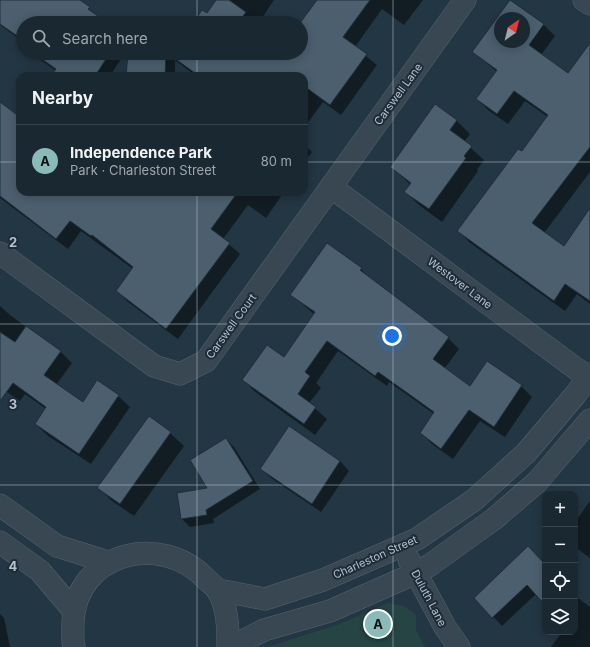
<!DOCTYPE html>
<meta charset="utf-8">
<style>
:root{--surface:#1a2832;--page:#27343e;--text:#f1f3f6;--muted:#9fa6ac;--line:#38444d;--accent:#8bbbb9}
body{margin:0;font-family:Inter,sans-serif;background:var(--page);color:var(--text)}
.controls{position:absolute;right:12px;bottom:12px;display:grid;overflow:hidden;border-radius:8px;box-shadow:0 2px 10px #0003}
.controls button{width:36px;height:36px;display:grid;place-items:center;padding:0;border:0;border-bottom:1px solid var(--line);background:var(--surface);color:var(--text);font:20px sans-serif}
.compass{position:absolute;left:494px;top:12px;width:36px;height:36px;border-radius:50%;background:var(--surface);box-shadow:0 2px 10px #0003;rotate:35deg}
.you{position:absolute;left:392px;top:336px;width:14px;height:14px;margin:-10px;border:3px solid #fff;border-radius:50%;background:#1a73e8;box-shadow:0 0 0 6px #1a73e833}
.badge{display:grid;place-items:center;width:26px;height:26px;border-radius:50%;background:var(--accent);color:#111;font-size:13px;font-weight:700}
.pin{position:absolute;translate:-50% -50%;border:2px solid #fff;box-shadow:0 1px 4px #0006}
.list{margin:0;padding:0;list-style:none}
h2{display:flex;justify-content:space-between;align-items:center;height:52px;margin:0;padding:0 16px;font-size:17px}
h2 small{font-size:13px;font-weight:400;color:var(--muted)}
.list li{display:grid;grid-template-columns:26px 1fr auto;gap:12px;align-items:center;box-sizing:border-box;height:72px;padding:0 16px;border-top:1px solid var(--line)}
.list b{display:block;font-size:15px;white-space:nowrap}
.list p{margin:0;font-size:13px;white-space:nowrap;color:var(--muted)}
.list em{font-size:13px;font-style:normal;color:var(--muted)}
.icon{flex:none;width:22px;height:22px;fill:none;stroke:currentColor;stroke-width:2;stroke-linecap:round;stroke-linejoin:round}
.map{position:relative;flex:none;width:590px;height:647px;overflow:hidden}
.search{position:absolute;background:var(--surface);box-shadow:0 2px 10px #0003;left:16px;top:16px;width:292px;height:44px;display:flex;align-items:center;gap:10px;box-sizing:border-box;padding:0 14px;border-radius:22px;color:var(--muted);font-size:15px}
.panel{position:absolute;background:var(--surface);box-shadow:0 2px 10px #0003;left:16px;top:72px;width:292px;height:124px;border-radius:12px}
.map>svg:first-child{display:block}
.green{fill:#254443}
.shadow{fill:#0007;fill-rule:evenodd}
.building{fill:#4c5f6e;stroke:#1f2e3a;fill-rule:evenodd}
.lines{fill:none;stroke-linecap:round;stroke-linejoin:round}
.minor-casing{stroke:#566470;stroke-width:23}
.minor{stroke:#384752;stroke-width:22}
.grid{fill:none;stroke:#b5c1cc;stroke-width:1;stroke-opacity:0.55}
.labels{text-anchor:middle;stroke-width:4;stroke-linejoin:round;paint-order:stroke}
.street-label{font-size:11px;fill:#b5c1cc;stroke:#1d2c38}
.grid-label{font-size:13px;text-anchor:middle;font-weight:bold;fill:#b5c1cc;stroke:#1d2c38;stroke-width:4;stroke-linejoin:round;paint-order:stroke}
</style>
<div class="map">
<svg width="590" height="647" viewBox="0 0 590 647">
<rect width="100%" height="100%" fill="#233643"/>
<path class="green" d="M388 603 403 606 413 612 416 616V630L425 647H267L337 625Z"/>
<path class="shadow" d="M0 0H78L106 23H23V46L20 43 22 41 0 25Z
M218 0H274L260 21 263 23H194L207 14Z
M318 0H423L404 25 382 9 355 47 377 65 341 115 323 102 304 128V76H196L175 60V76H127L129 53H301Z
M511 1 544 25 555 36 541 55 568 75 590 59V172L544 233 564 248 590 232V304L577 294 565 311 469 242 459 231 522 153 548 117 525 101 508 124 488 110 477 99 497 72 474 52ZM500 18H524V42H500Z
M31 53H125L110 76H63Z
M0 103 20 118V192H284L266 218 248 205 223 239 240 254 178 339 128 302 117 291 133 269 81 231 68 249 0 198Z
M435 106 457 121 470 134 464 142 484 160 477 170 478 171 442 222 419 205 406 192 411 185 391 167Z
M304 144 312 152 304 163Z
M361 269 372 280 448 338 459 349 444 369 470 388 521 386 532 397 505 437 480 421 453 459 432 444 421 433 434 414 389 382 387 386 338 351 316 383 321 388 309 403 327 419 315 435 254 391 244 380 284 358 315 315 292 295Z
M0 306 10 315 61 352 72 363 56 385 83 403 118 396 130 407 91 464 48 436 36 424 46 409 25 394 20 401 0 387Z
M149 418 170 433 184 446 134 516 112 501 98 487Z
M289 427 340 461 349 471 321 512 271 478 261 469Z
M226 439 234 447 260 489 213 519 214 523 190 527 182 519 209 489Z
M590 501V558L575 547V522Z
M545 565V603L536 594 502 626 476 598Z
M575 596 590 607V647H551L562 632H575Z
M0 614 4 618 10 647H0Z"/>
<path class="building" d="M0 0H80L90 7 88 9 108 23H23V40L0 24Z
M216 0H229L246 12 238 23H193L202 10 207 13Z
M317 0H370L343 37 367 54 330 105 304 86V76H199L170 55 172 53H301L300 23Z
M510 0 544 24 529 45 568 73 590 43V147L532 223 564 246 590 208V301L565 284 554 301 457 231 518 149 522 151 548 115 514 91 497 114 476 99 497 70 472 52ZM500 18H524V42H500Z
M33 53H110L95 76H51L56 69Z
M128 53H166L165 76H126Z
M0 102 20 117V192H238L211 229 230 243 166 329 116 291 133 267 92 235 91 236 70 221 56 239 0 196Z
M435 104 457 120 450 130 472 146 464 156 466 158 429 209 404 192 411 183 390 167Z
M327 243 362 268 360 270 449 337 433 359 470 386 487 361 522 385 494 427 469 410 441 449 420 433 434 412 378 372 375 376 327 341 305 372 310 376 298 394 316 407 304 424 242 380 267 345 284 357 315 312 290 295Z
M26 326 61 351 44 375 83 402 97 380 119 395 79 454 35 424 46 407 13 383 0 401V332L15 342Z
M149 416 171 432 120 504 97 488Z
M289 426 340 461 312 504 260 469Z
M226 438 253 481 206 510 207 515 181 519 177 493 207 488 190 460Z
M528 546 545 564V605L527 585 492 618 474 598Z"/>
<g class="lines">
<defs>
<path id="minor" d="M584 0 590 4
M331 187 590 379
M0 253 154 366 180 374 206 361 465 0
M0 505 57 546 108 562
M0 542 40 571 74 611
M409 560 445 627 459 647
M218 590 265 599 323 580 417 539 474 500 526 453 576 394 590 374
M74 647C72 640 73 631 73 623 75 554 159 531 205 578 209 582 215 586 218 591 228 608 228 628 228 647
M231 647 264 630 330 611 416 573 430 565 494 519 537 482 590 420"/>
</defs>
<use href="#minor" class="minor-casing"/>
<use href="#minor" class="minor"/>
</g>
<path class="grid" d="M197 0V23M393 0V647M197 53V76M0 162H20M304 162H590M197 192V647M0 324H590M0 485H590"/>
<g class="labels">
<g class="street-label">
<text transform="translate(398 94) rotate(-54)" y="4">Carswell Lane</text>
<text transform="translate(460 283) rotate(37)" y="4">Westover Lane</text>
<text transform="translate(231 326) rotate(-54)" y="4">Carswell Court</text>
<text transform="translate(375 557) rotate(-24)" y="4">Charleston Street</text>
<text transform="translate(429 598) rotate(62)" y="4">Duluth Lane</text>
</g>
</g>
<g class="grid-label">
<text x="13" y="247">2</text>
<text x="13" y="409">3</text>
<text x="13" y="571">4</text>
</g>
</svg>
<div class="controls">
<button>+</button>
<button>−</button>
<button><svg class="icon" aria-label="locate" viewBox="0 0 24 24"><circle cx="12" cy="12" r="6"/><path d="M12 2v4M12 18v4M2 12h4M18 12h4"/></svg></button>
<button><svg class="icon" aria-label="layers" viewBox="0 0 24 24"><path d="M12 4l9 5-9 5-9-5zM3 14l9 5 9-5"/></svg></button>
</div>
<svg class="compass" viewBox="-18 -18 36 36"><path d="M0-13l5 13h-10z" fill="#e53935"/><path d="M0 13l5-13h-10z" fill="#9fa6ac"/></svg>
<div class="you"></div>
<div class="pin badge" style="left:378px;top:624px">A</div>
<div class="search"><svg class="icon" aria-label="search" viewBox="0 0 24 24"><circle cx="10" cy="10" r="6"/><path d="M15 15l6 6"/></svg>Search here</div>
<section class="panel">
<h2>Nearby<small></small></h2>
<ul class="list">
<li><span class="badge">A</span><div><b>Independence Park</b><p>Park · Charleston Street</p></div><em>80 m</em></li>
</ul>
</section>
</div>
